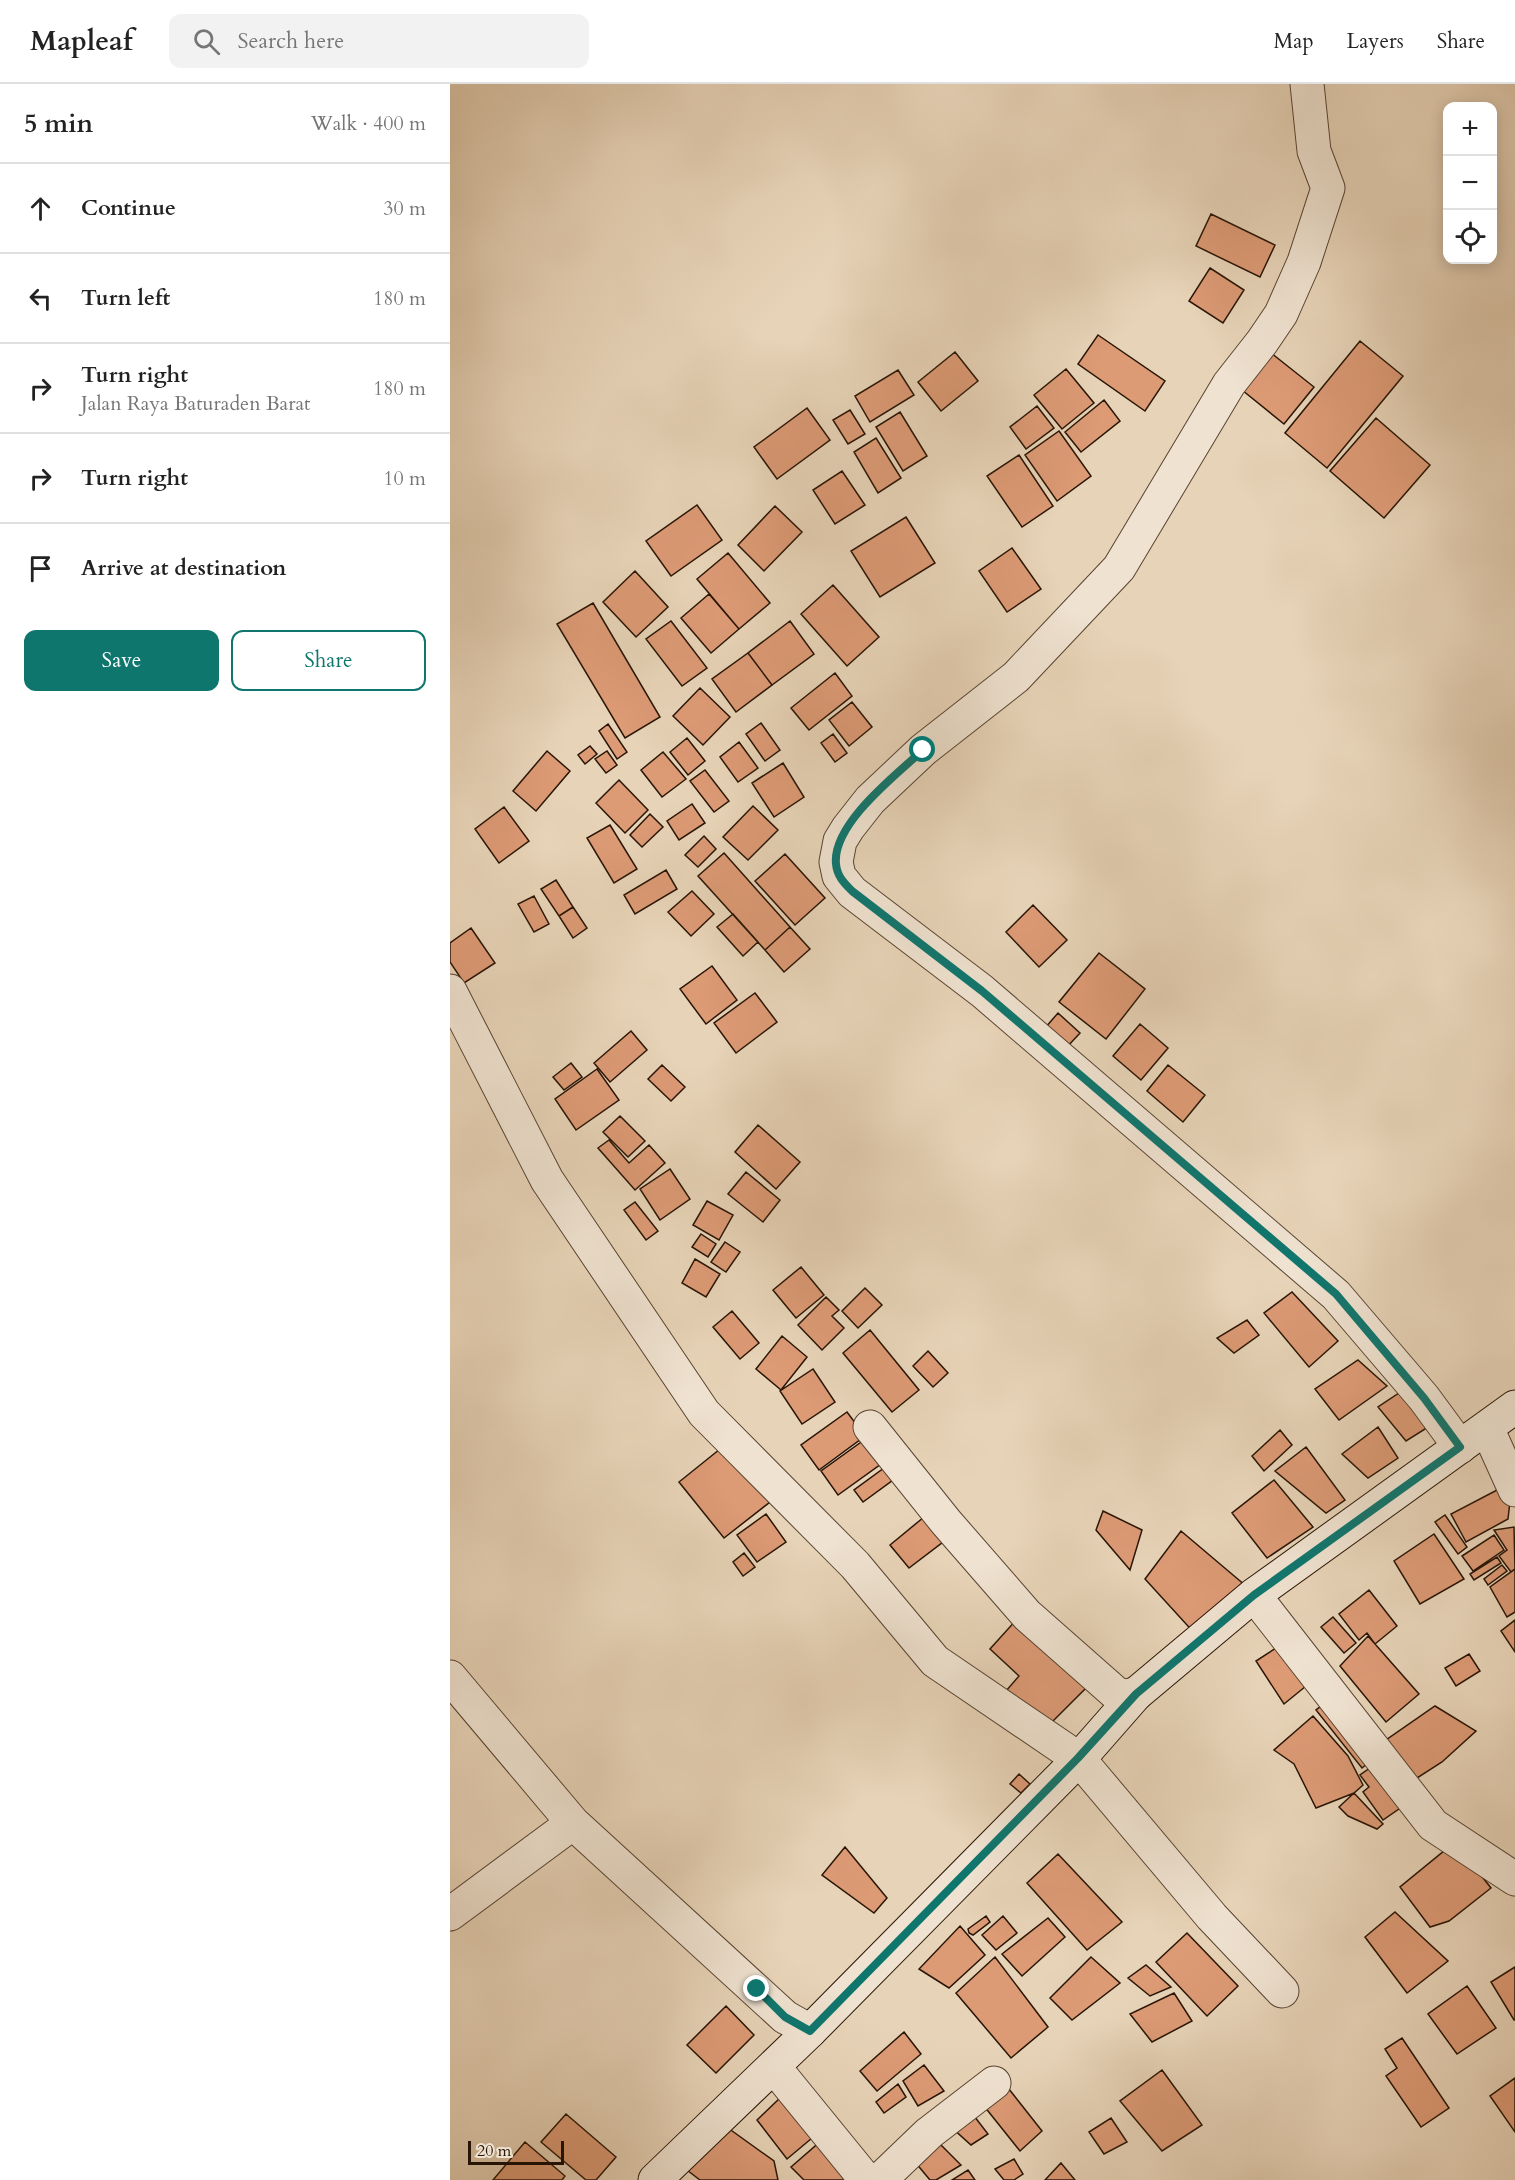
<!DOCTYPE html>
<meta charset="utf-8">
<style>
:root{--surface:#fff;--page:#f2f2f2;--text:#222;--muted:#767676;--line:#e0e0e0;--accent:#0f766e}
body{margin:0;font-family:Cardo,serif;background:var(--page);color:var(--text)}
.controls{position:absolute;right:18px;top:18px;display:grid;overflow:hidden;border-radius:12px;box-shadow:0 3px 15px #0003}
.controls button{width:54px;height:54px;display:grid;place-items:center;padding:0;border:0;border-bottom:2px solid var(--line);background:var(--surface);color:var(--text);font:30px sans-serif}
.scale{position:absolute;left:18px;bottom:15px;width:96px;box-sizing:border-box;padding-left:6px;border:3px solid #291506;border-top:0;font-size:16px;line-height:21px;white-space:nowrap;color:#291506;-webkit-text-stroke:4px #efe2d0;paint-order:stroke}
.stop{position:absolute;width:18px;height:18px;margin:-14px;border:4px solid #0f766e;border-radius:50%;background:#fff}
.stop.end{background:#0f766e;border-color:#fff;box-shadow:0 2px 6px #0008}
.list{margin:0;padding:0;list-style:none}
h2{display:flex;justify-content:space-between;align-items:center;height:78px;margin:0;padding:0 24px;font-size:26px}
h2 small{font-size:20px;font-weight:400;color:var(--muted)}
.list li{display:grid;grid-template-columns:39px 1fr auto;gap:18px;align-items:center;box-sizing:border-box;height:90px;padding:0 24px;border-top:2px solid var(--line)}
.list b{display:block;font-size:22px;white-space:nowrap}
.list p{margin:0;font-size:20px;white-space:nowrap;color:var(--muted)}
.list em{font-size:20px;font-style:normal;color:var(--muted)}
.actions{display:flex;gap:12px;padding:18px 24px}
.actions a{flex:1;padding:14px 0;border:2px solid var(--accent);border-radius:12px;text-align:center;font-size:21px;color:var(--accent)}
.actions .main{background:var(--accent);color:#fff}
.icon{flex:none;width:33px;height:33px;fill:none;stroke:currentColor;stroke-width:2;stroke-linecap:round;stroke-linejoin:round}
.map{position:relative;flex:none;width:1065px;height:2096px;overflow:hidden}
header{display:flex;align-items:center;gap:36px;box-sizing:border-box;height:84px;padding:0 30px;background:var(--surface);border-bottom:2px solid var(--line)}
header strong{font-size:28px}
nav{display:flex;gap:33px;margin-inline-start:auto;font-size:21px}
.search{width:420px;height:54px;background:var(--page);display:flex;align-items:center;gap:15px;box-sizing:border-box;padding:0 21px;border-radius:12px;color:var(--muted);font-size:22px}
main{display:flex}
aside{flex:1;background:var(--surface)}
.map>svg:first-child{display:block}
.building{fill:#dc9a75;stroke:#291506;stroke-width:1.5}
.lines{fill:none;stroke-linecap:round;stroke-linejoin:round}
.street-casing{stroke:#584432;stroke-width:35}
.secondary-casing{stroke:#291506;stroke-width:35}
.street{stroke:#efe2d0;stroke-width:33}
.secondary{stroke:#efe2d0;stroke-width:33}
.route{stroke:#0f766e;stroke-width:8}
</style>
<header>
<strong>Mapleaf</strong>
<div class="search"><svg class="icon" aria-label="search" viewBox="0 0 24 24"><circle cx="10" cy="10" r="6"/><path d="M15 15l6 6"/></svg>Search here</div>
<nav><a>Map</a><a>Layers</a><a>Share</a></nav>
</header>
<main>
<aside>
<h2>5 min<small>Walk · 400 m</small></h2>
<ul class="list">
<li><svg class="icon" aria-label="ahead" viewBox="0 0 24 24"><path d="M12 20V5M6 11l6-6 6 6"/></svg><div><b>Continue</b></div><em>30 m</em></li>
<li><svg class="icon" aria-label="left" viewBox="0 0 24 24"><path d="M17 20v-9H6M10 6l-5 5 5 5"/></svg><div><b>Turn left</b></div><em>180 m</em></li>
<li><svg class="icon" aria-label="right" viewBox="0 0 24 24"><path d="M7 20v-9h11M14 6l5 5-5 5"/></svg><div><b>Turn right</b><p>Jalan Raya Baturaden Barat</p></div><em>180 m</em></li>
<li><svg class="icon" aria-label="right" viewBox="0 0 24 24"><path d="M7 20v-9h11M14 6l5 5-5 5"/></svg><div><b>Turn right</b></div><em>10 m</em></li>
<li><svg class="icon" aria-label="arrive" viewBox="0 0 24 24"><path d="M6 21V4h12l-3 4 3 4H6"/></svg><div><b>Arrive at destination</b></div></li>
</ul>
<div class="actions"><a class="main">Save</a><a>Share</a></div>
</aside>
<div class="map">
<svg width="1065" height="2096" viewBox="0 0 1065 2096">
<rect width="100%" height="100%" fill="#e7d3b7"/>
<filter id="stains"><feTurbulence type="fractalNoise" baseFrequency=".00333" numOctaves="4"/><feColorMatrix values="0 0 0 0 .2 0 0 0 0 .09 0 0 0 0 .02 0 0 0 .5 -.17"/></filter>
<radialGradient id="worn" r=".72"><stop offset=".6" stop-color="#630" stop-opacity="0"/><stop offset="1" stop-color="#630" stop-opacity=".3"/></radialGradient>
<path class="building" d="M761 130 825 161 810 193 746 162Z
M760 184 794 206 773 239 739 217Z
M648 251 715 297 695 327 628 280Z
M910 257 953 292 877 384 835 349Z
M816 265 864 303 834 340 787 302Z
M505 268 528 297 491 327 468 298Z
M616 285 644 319 612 345 584 311Z
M448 286 464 311 420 338 405 312Z
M654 316 670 337 631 368 615 348Z
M587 322 604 344 576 365 560 343Z
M357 324 380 356 327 395 304 363Z
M400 326 415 350 398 360 383 336Z
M450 328 477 372 453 387 426 343Z
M926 334 980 381 934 434 880 387Z
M609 347 641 392 607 417 575 371Z
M426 354 451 394 428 409 404 368Z
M569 371 603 422 572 443 537 392Z
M392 387 415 421 385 440 363 406Z
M247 421 272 456 221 492 196 457Z
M325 422 352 448 314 487 288 461Z
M456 433 485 479 430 513 401 467Z
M562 464 591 505 557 528 529 487Z
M278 469 320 519 289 545 247 495Z
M185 487 218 523 186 553 153 518Z
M383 501 429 553 397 582 351 530Z
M259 510 289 545 261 569 231 534Z
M143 519 210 633 175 654 107 540Z
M221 537 257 584 232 602 196 555Z
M340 537 364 570 322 601 298 569Z
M298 569 322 601 286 628 262 595Z
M385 589 402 612 359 646 341 624Z
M250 604 280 633 253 661 223 632Z
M402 618 422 643 399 662 379 636Z
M311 639 330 666 315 677 296 650Z
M158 640 177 668 167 675 149 647Z
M383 650 397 669 385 678 371 659Z
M237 654 255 677 238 691 220 668Z
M289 658 308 684 288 698 270 673Z
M140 662 147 670 135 680 128 671Z
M97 667 120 687 86 727 63 707Z
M157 667 167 681 156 689 145 675Z
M213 668 236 695 212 713 191 686Z
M333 679 354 713 324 733 302 699Z
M255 686 279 717 264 728 240 697Z
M169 696 198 726 175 749 146 719Z
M242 720 255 739 229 756 217 737Z
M303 722 328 746 298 776 273 753Z
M54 723 79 757 49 779 25 745Z
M200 730 213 743 192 763 180 751Z
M160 741 187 785 164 799 137 754Z
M254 752 266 765 248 783 235 771Z
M274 769 340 843 315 866 248 792Z
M335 770 375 814 345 841 305 797Z
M216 786 227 805 185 830 174 811Z
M106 796 123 823 109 832 91 805Z
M242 807 264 830 241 852 218 828Z
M84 812 99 840 84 848 68 820Z
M583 821 617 856 589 883 556 848Z
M123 823 137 844 123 854 109 832Z
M283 830 308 858 293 872 267 843Z
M340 843 360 865 334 888 315 866Z
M21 844 45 879 14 899 0 878V859Z
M649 869 695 905 656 955 609 918Z
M262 882 287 916 256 940 230 905Z
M305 909 327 938 286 969 264 939Z
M608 929 630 949 617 963 595 944Z
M690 940 718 964 691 996 663 972Z
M181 947 197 966 160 998 144 979Z
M121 979 132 993 114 1006 103 993Z
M212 981 235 1003 221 1017 198 995Z
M718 981 755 1011 733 1038 697 1007Z
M147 985 169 1016 126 1046 105 1015Z
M170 1032 195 1057 178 1073 153 1048Z
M308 1041 350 1078 326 1105 285 1068Z
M159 1056 179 1079 199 1061 215 1079 185 1106 148 1064Z
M220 1085 240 1115 210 1136 190 1105Z
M296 1088 330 1116 313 1138 278 1110Z
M257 1117 283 1131 269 1156 243 1141Z
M185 1118 208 1147 196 1156 174 1126Z
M251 1150 266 1160 258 1173 242 1163Z
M275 1158 290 1168 276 1188 261 1178Z
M245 1175 270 1190 256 1213 232 1199Z
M351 1183 374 1211 346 1234 323 1206Z
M415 1204 432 1221 408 1244 392 1227Z
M842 1208 888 1257 859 1283 814 1229Z
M376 1213 389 1226 382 1232 394 1244 372 1266 348 1241Z
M282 1227 309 1259 290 1275 263 1243Z
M797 1236 809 1251 784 1269 767 1254Z
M420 1246 469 1306 442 1328 393 1269Z
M332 1252 357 1273 331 1306 306 1285Z
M478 1267 498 1289 483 1303 463 1282Z
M908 1276 937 1302 889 1336 865 1305Z
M363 1285 385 1318 352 1340 330 1307Z
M955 1305 983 1340 956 1357 928 1323Z
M397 1328 415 1352 369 1386 351 1361Z
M928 1343 948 1374 918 1394 892 1370Z
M830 1346 842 1361 814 1387 802 1372Z
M414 1356 431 1380 388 1411 371 1387Z
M275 1361 320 1418 274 1454 229 1398Z
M856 1363 895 1416 876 1429 825 1387Z
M434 1384 443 1396 413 1418 404 1406Z
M824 1396 863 1443 817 1474 782 1429Z
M1049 1405 1060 1417 1058 1435 1016 1458 1001 1430Z
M653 1427 692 1446 680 1486 646 1446Z
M316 1430 336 1458 307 1478 287 1451Z
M995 1431 1017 1463 1008 1470 985 1438Z
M474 1433 493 1458 459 1484 440 1461Z
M1064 1443 1065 1485 1061 1488 1049 1472 1057 1466 1044 1446Z
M731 1447 796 1502 747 1552 695 1495Z
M984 1450 1014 1495 970 1520 944 1477Z
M1044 1451 1054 1466 1023 1487 1012 1472Z
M294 1469 305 1483 293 1492 283 1478Z
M1047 1473 1051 1479 1024 1496 1020 1490Z
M1052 1481 1057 1487 1038 1501 1034 1495Z
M1065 1485V1528L1057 1533 1040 1503Z
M919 1506 947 1542 925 1560 917 1549 909 1556 889 1530Z
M883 1533 906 1559 894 1569 871 1543Z
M568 1534 642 1598 593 1647 556 1607 569 1592 540 1565Z
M1065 1536V1568L1051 1547Z
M918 1552 969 1610 936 1638 890 1582Z
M832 1560 861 1598 834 1620 806 1577Z
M1019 1570 1030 1587 1006 1602 995 1584Z
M879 1616 924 1674 912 1684 866 1626Z
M985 1622 1026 1647 992 1678 964 1696 936 1656Z
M863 1632 898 1672 913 1701 904 1709 866 1724 844 1680 824 1666Z
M927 1679 956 1720 933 1736 913 1708 919 1703 910 1691Z
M569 1690 580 1700 571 1709 560 1700Z
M904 1709 933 1740 927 1745 898 1732 889 1723Z
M395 1763 437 1814 424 1829 372 1791Z
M994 1767 1022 1780 1041 1804 999 1837 980 1843 950 1803Z
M608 1770 672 1838 637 1866 577 1799Z
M945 1828 998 1877 957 1909 915 1853Z
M536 1832 540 1838 523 1851 519 1849 518 1845Z
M553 1832 567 1849 546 1866 532 1851Z
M598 1834 615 1853 572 1892 552 1870Z
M510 1842 535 1871 499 1904 469 1885Z
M737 1849 788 1902 757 1932 706 1878Z
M545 1873 598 1943 561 1974 506 1909Z
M641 1873 670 1899 622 1936 600 1914Z
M696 1881 721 1903 700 1912 678 1894Z
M1065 1883V1936H1064L1041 1898Z
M1017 1902 1046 1944 1007 1970 978 1930Z
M724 1909 742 1937 702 1958 680 1930Z
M276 1922 304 1951 266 1989 237 1961Z
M454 1948 471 1970 427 2007 410 1987Z
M952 1954 999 2024 971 2043 936 1992 947 1984 935 1965Z
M474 1981 494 2007 468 2022 453 1997Z
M712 1986 752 2041 712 2067 670 2017Z
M1065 1994V2048L1040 2012Z
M448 2000 456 2013 434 2029 426 2018Z
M555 2000 592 2047 570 2067 534 2022Z
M332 2012 368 2049 337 2075 307 2036Z
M521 2028 538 2050 521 2061 500 2042Z
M116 2030 166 2073 146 2096H136L91 2058Z
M661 2034 677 2058 654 2070 639 2048Z
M278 2044 324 2077 328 2096H250L233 2083Z
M371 2057 396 2096H354L341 2083Z
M75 2058 115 2092 112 2096H43Z
M489 2059 511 2081 486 2096H480L465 2078Z
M564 2075 573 2090 564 2096H554L545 2085Z
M611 2079 625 2096H595Z
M518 2086 525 2096H502Z"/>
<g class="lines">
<defs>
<path id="street" d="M857 0 864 67 878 104 854 178 831 230 812 258 779 300 669 484 566 593 473 666 420 716 398 744 390 757 386 778 389 792 402 808 532 907 886 1211 974 1314 1010 1363
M0 907 97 1096 254 1329 405 1481 485 1577 629 1675 762 1833 832 1907
M420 1343 496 1438 577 1531 670 1613 686 1610
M1037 1344 1065 1406
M804 1511 983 1741 1065 1795
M0 1593 123 1739 335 1933 360 1947
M0 1830 123 1739
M324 1983 416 2096
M430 2096 479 2049 544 1999"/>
<path id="secondary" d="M205 2096 360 1947 629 1675 686 1610 804 1511 1065 1323"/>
</defs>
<use href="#street" class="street-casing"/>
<use href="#secondary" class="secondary-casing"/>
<use href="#street" class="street"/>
<use href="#secondary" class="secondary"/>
</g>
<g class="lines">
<path class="route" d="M307 1905 335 1933 360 1947 628 1674 686 1610 804 1511 1010 1363 974 1314 886 1210 532 907 402 807C394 799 387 792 386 780 382 740 446 691 473 666"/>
</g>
<rect width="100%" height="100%" filter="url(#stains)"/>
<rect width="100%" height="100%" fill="url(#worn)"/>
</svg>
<div class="controls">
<button>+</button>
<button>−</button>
<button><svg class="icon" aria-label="locate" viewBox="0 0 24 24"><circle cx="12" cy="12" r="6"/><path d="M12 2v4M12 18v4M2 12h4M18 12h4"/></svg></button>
</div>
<div class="scale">20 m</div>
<div class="stop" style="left:473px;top:666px"></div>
<div class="stop end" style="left:307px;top:1905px"></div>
</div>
</main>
